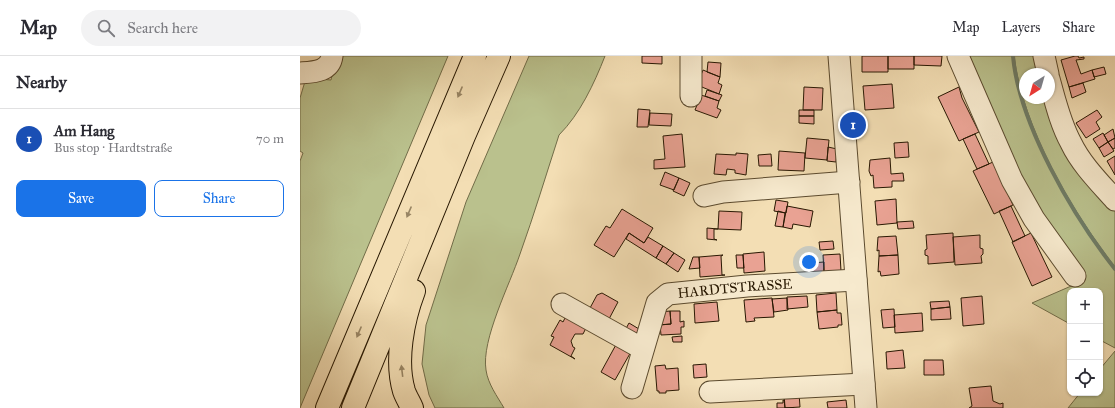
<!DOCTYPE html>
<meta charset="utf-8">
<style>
:root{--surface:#fff;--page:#f2f2f3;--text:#2b2b33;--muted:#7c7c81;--line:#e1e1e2;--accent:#1a73e8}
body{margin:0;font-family:"IM FELL Great Primer",serif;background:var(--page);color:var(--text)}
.controls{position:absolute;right:12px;bottom:12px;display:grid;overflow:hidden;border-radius:8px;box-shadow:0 1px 3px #0004}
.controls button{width:36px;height:36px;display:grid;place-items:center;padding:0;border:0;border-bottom:1px solid var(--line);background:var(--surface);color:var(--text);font:20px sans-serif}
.compass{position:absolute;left:719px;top:12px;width:36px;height:36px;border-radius:50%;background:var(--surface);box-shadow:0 1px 3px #0004;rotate:217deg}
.you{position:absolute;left:509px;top:206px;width:14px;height:14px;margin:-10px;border:3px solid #fff;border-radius:50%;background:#1a73e8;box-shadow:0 0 0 6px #1a73e833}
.badge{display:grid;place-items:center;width:26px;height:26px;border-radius:50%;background:var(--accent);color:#fff;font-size:13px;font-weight:700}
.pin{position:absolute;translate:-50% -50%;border:2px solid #fff;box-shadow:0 1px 4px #0006}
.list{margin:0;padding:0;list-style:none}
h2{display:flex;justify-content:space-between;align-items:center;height:52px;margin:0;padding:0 16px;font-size:17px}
h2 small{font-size:13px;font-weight:400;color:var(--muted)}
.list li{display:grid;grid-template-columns:26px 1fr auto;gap:12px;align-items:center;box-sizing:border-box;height:60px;padding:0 16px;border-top:1px solid var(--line)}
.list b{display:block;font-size:15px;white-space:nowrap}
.list p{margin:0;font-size:13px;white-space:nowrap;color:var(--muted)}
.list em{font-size:13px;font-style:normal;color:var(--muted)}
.actions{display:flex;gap:8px;padding:12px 16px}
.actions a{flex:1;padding:9px 0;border:1px solid var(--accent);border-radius:8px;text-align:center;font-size:14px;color:var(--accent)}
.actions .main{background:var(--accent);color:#fff}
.icon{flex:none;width:22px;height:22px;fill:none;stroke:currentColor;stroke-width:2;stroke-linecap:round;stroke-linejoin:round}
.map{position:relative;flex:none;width:815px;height:352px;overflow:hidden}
header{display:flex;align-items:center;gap:24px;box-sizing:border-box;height:56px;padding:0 20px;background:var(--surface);border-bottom:1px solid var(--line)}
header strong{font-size:19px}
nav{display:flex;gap:22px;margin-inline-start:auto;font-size:14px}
.search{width:280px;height:36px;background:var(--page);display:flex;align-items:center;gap:10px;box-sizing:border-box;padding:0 14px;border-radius:22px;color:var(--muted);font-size:15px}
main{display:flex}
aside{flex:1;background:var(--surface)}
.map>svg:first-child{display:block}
.green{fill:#bac18d;stroke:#716c48}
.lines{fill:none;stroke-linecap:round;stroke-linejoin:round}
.stream{stroke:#6e7b65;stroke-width:4}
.building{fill:#e9a293;stroke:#281802}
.minor-casing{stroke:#5b4a2e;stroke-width:23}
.highway-casing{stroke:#281802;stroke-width:24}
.minor{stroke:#f7eace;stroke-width:21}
.highway{stroke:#f3deb4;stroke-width:22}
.oneway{fill:#988564}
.labels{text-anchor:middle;stroke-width:4;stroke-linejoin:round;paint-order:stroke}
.street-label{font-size:14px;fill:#281802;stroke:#f7eace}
</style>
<header>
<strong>Map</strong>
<div class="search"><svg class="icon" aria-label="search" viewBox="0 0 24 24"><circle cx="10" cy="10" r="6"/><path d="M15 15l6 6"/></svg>Search here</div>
<nav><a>Map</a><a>Layers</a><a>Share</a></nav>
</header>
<main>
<aside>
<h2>Nearby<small></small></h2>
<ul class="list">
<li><span class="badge" style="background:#1a4fb4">1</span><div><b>Am Hang</b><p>Bus stop · Hardtstraße</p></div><em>70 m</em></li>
</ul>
<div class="actions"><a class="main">Save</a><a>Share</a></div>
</aside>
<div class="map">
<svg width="815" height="352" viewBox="0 0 815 352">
<rect width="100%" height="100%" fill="#f3deb4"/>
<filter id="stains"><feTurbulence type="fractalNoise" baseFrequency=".005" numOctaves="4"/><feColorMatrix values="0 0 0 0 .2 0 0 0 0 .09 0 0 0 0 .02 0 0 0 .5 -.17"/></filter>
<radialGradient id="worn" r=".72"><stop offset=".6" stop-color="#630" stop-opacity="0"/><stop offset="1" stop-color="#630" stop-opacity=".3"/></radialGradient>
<path class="green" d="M36 0H148L0 352V105L3 97 0 95V42L6 22 31 24Z
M229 0H305C294 28 280 58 259 79 246 119 234 159 220 198 210 228 181 284 186 314 188 328 197 340 204 352H135L129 339 122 308 126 269 166 146Z
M669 0H712L722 47 747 106 774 156 815 214V292L800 284V235H770V268L732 247 785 224 760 190 720 120Z
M714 0H738L741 18H725V42H748L815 154V211C771 154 723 72 714 0Z
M815 295V352H768L780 337H800V313Z"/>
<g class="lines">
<path class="stream" d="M713 0C719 68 773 160 815 213"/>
</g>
<path class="building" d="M342 0H362V8L342 7Z
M562 0H588V16H562Z
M588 0H614V13H588Z
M614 0H642L641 10 614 9Z
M775 0H778L779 2 784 1V3L776 4 781 18 792 14 795 23 769 31 761 4Z
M408 6 421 7 420 21 407 16Z
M804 11 806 18 794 21 792 14Z
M403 14 420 21 418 27 422 29 419 38 397 29Z
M783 27 786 36 772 42 769 31Z
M592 28 594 52 565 54 563 30Z
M504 31 523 32 522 54H503Z
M659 31 662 42 679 76 659 85 638 41Z
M407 34 422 39 419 45 405 40Z
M401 39 419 45 417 52 421 54 417 62 395 54Z
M338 53 350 54 348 71H337Z
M499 54H514V60H499Z
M797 54 802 61 796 66 800 73 786 82 776 67Z
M350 57 372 58 371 70 349 69Z
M499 60H514V68L499 67Z
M813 73 815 82 808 86 804 79Z
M803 77 808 86 799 92 793 83Z
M382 78 385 111 354 113V104L365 103 363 80Z
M675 78 689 108 677 113 663 83Z
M507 82 529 84 527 104 505 102Z
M815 82V92L813 93 808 86Z
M608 86 609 101 595 102 594 87Z
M808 86 814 95 804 101 799 92Z
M528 91 537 93 536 106 527 105Z
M479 95 505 97 504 115 478 114Z
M436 97 448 98 446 119 435 117V114L427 113 426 119 414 118 416 98 436 99Z
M471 98 472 110H459L458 99Z
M815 100V119L807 105Z
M590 102 591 118 603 117 604 125H592V131L574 132 573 119 571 120 569 115 570 104Z
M693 106 713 149 694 158 673 115Z
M365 116 379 122 374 134 360 129Z
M379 122 390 127 384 140 373 135Z
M596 143 597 167 577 169 575 145Z
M476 144 488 146 486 157 474 155Z
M487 150 513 155 510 171 493 168 492 173 483 171Z
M711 150 725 180 713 186 699 155Z
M322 153 353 172 344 187 329 177 314 201 294 189 306 170 310 172Z
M419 155 442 156 441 174 418 173Z
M478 155 485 157 483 171 475 170Z
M613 165 614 172 598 173 597 166Z
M407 172 418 173H414V183L417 184 407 183Z
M329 177 344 187 348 181 363 190 356 202 326 183Z
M653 177 654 206 628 208V200L625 199V194L627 193 626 179Z
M731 177 752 221 732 230 712 186Z
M680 179V192L683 193V198L681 200 682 207 655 209 653 181Z
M596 180 598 199 579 200V194L577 195 578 181Z
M533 185 534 193 520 194 519 186Z
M363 190 374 197 366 208 356 202Z
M464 196 465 215 444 217 443 198Z
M374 197 385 204 378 216 366 208Z
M540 198 541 215 524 216 523 199Z
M423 199 421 200 422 219H425L400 221 399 201Z
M436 199H443L444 212H437Z
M598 199 599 218 581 220 580 215 578 216 579 200Z
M393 201H399L400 212 389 213Z
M524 206V216L512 217 511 207Z
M302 237 318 246 309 263 290 252 297 239Z
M536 237 537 254 517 256 516 239Z
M507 240 508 251 487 253V241Z
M682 240 684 268 663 270 661 242Z
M472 242 474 261 454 262 455 265 446 266 444 244Z
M487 242 488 254 474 256 472 243Z
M649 245 650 251 631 253 630 246Z
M417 246 419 265 395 267 394 248Z
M650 251 651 263 631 264V253Z
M594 253 595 271 583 272 581 254Z
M537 254V257H541L542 269H538V271L519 273 517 256Z
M370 255H380V266L384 265V271H381V278L361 279 360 269 371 268Z
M370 255 371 268 357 269 360 256Z
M622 257 623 275 595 277 594 259Z
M267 258 287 270 283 278H275L271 285 273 291 275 292 271 300 275 303 250 289 254 281 251 280 260 264 263 266Z
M329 267 339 273 333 284 323 278Z
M382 280V286H373L372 281Z
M318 285 332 294 315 324 301 316Z
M603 294 605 312 587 313 586 296Z
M624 304H643L644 319H624Z
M406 308 407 321 394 322 393 309Z
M365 309 366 313 378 312 379 334 366 335V337H359V335H357L355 310Z
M691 330 693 345 700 348 703 347V352H669L672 350 669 332Z
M484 337H499L500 351 485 352Z
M483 344H484L485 352H494H477V347H483Z
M546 344 547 352H528L527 346Z"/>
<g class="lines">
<defs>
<g id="minor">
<path d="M539 0 566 352"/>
<path d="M658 0 712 124 734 163 775 220"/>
<path d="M744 0 748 18"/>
<path d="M0 17C13 16 30 16 32 0"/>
<path d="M749 23C755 44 760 67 771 87 781 108 799 126 815 144"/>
<path d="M391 40V0"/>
<path d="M404 140 423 136 549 126"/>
<path d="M262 248 343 293"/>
<path id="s1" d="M332 332 357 247 368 238 447 230 556 224"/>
<path d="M410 336 564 328"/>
</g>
<path id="highway" d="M27 352 175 0
M53 352 164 80 199 0
M112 352C110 347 106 341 104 335 95 305 103 264 114 235"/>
</defs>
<use href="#minor" class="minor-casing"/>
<use href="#highway" class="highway-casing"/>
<use href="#minor" class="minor"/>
<use href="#highway" class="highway"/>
</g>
<defs><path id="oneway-solid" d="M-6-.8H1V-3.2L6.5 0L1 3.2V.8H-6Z"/></defs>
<g class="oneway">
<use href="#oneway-solid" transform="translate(160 36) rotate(113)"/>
<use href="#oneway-solid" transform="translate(109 156) rotate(113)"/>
<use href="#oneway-solid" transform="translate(59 276) rotate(113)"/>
<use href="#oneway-solid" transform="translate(102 315) rotate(-97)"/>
</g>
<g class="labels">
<g class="street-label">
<text dy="5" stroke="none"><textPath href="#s1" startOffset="170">HARDTSTRASSE</textPath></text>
</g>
</g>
<rect width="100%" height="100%" filter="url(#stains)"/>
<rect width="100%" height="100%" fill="url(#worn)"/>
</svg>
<div class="controls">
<button>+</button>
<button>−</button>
<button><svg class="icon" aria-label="locate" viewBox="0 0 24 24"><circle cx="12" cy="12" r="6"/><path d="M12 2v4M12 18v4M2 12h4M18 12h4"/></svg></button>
</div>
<svg class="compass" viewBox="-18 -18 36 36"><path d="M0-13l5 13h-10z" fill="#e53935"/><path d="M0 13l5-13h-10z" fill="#7c7c81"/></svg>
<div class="you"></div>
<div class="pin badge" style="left:553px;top:69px;background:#1a4fb4">1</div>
</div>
</main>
